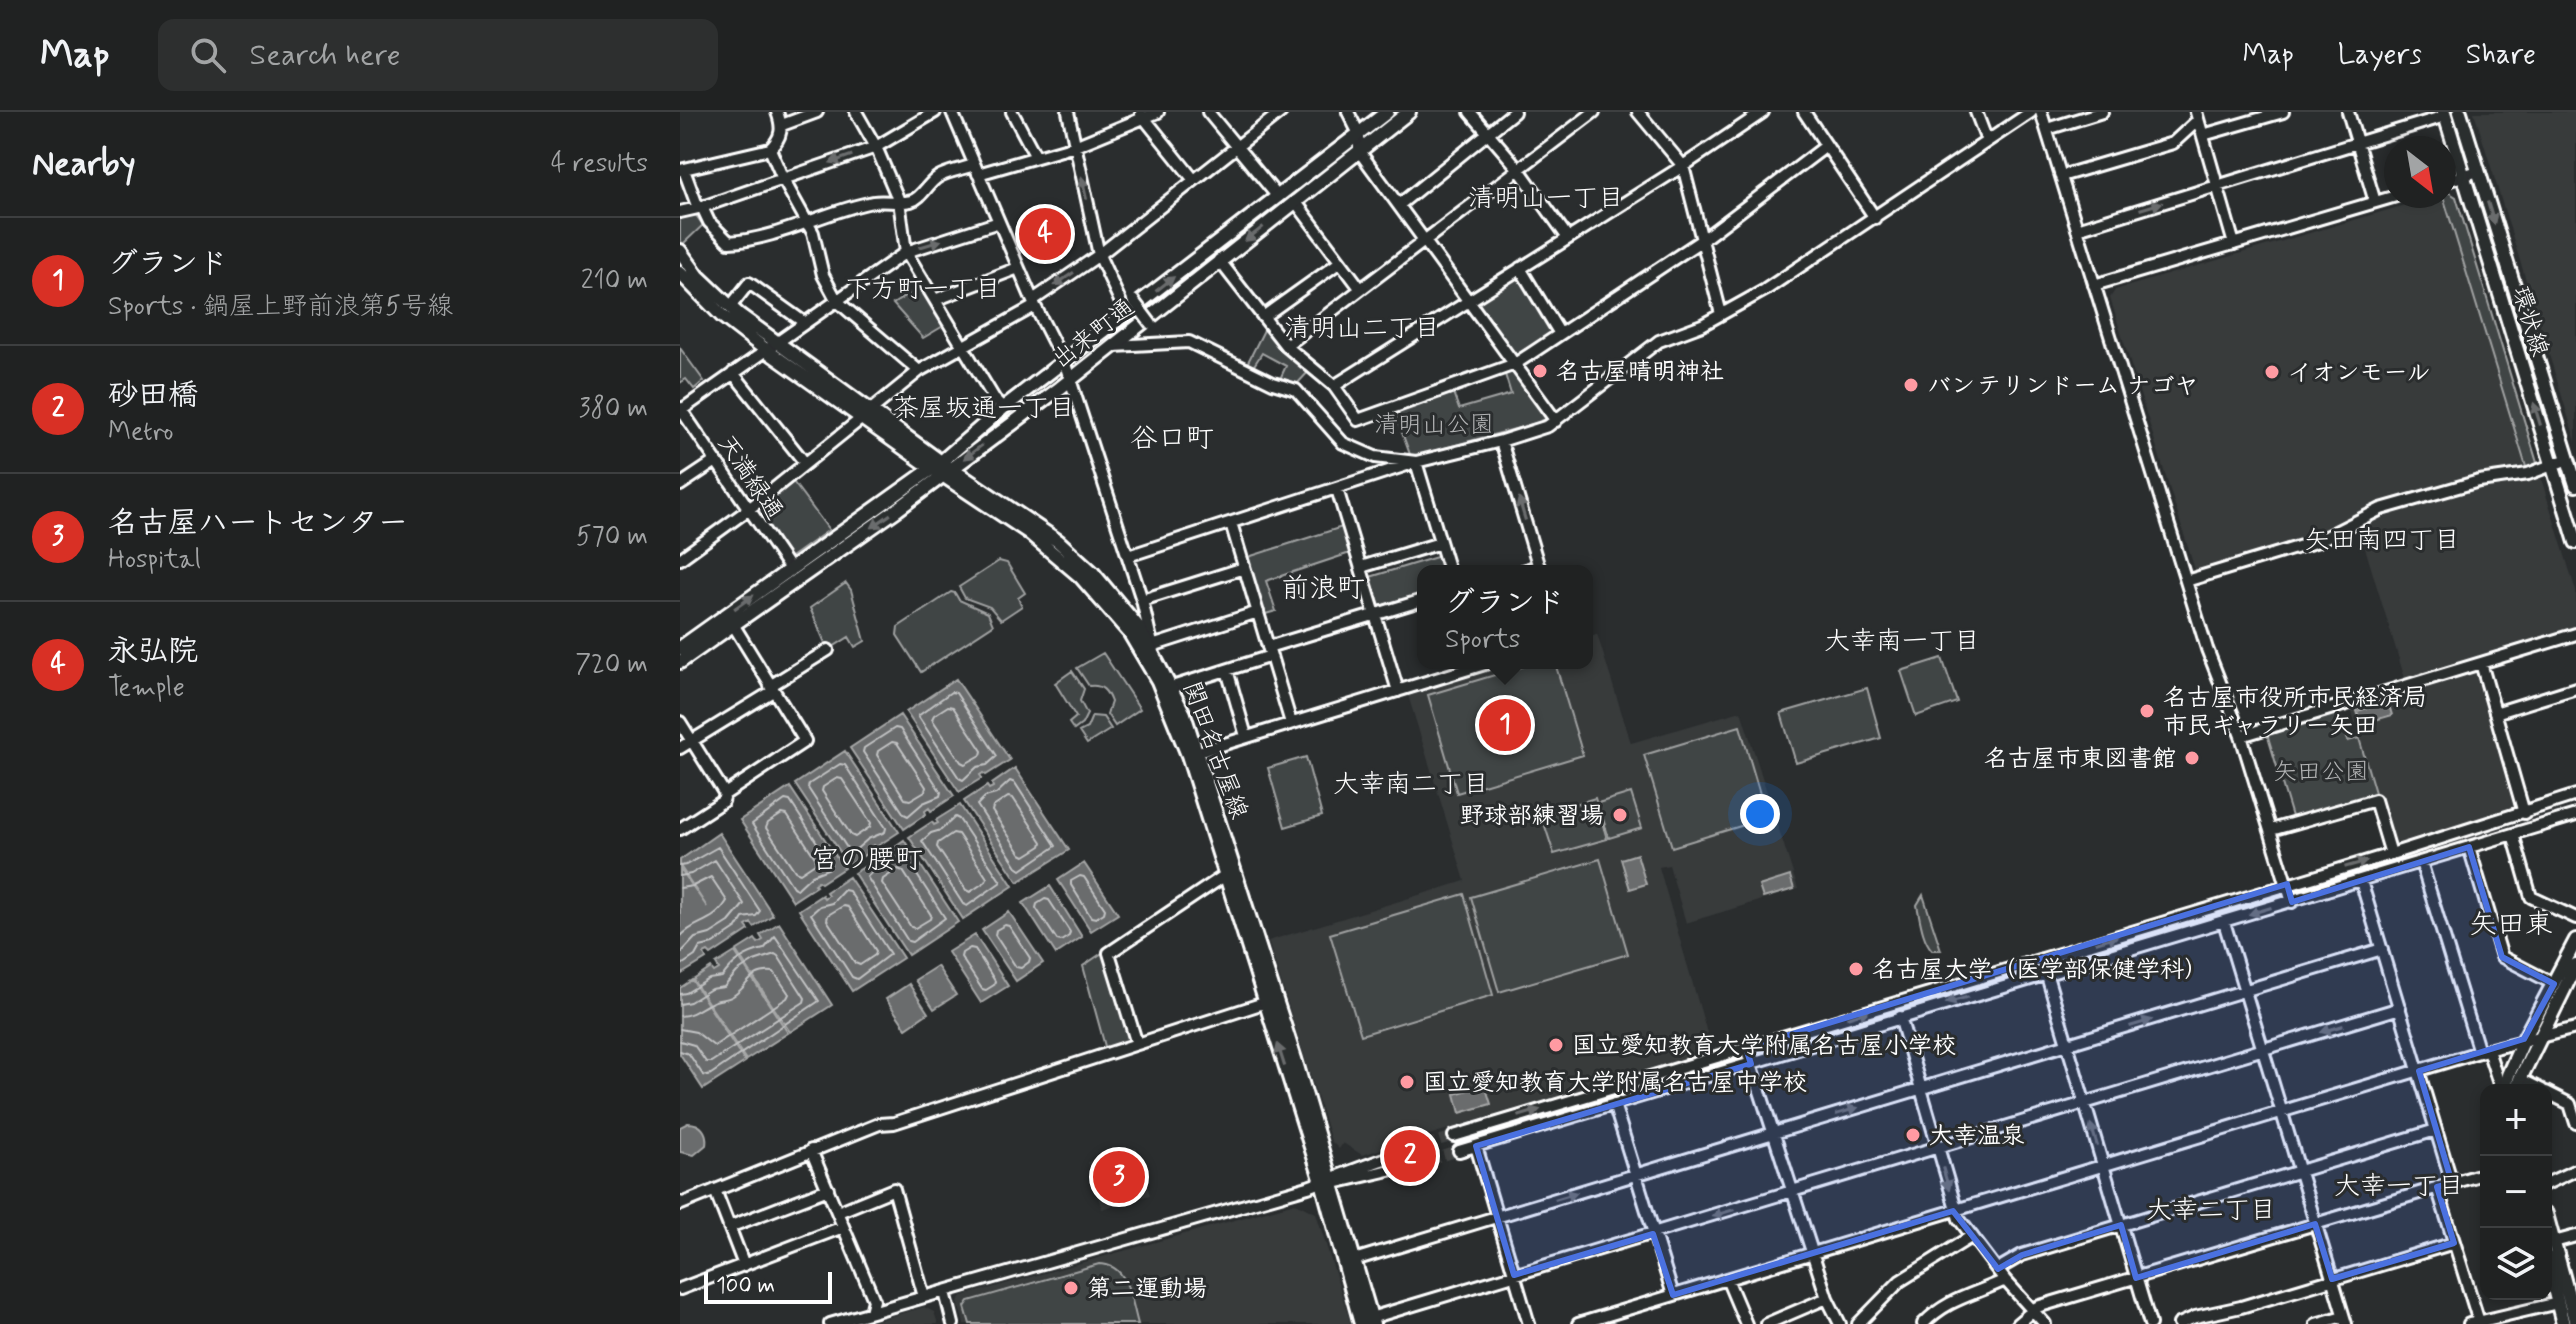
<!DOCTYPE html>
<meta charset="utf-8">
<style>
:root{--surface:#202222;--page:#2d2f2f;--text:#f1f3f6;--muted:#a2a4a5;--line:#3d3f40;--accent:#d93025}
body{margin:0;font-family:Mynerve,"Klee One",sans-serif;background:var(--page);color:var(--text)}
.controls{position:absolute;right:24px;bottom:24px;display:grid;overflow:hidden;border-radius:16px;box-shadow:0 4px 12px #0003}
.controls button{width:72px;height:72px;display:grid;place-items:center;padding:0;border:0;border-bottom:2px solid var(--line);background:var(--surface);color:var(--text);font:40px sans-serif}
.compass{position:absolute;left:1704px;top:24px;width:72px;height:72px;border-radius:50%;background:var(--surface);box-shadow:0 4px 12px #0003;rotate:149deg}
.scale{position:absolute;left:24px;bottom:20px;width:128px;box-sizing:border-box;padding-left:8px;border:4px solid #fff;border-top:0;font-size:22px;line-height:28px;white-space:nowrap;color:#fff;-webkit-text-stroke:6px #2a2d2e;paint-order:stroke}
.you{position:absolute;left:1080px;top:702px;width:28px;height:28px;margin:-20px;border:6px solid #fff;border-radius:50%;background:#1a73e8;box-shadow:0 0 0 12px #1a73e833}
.badge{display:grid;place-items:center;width:52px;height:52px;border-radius:50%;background:var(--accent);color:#fff;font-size:26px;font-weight:700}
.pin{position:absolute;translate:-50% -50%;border:4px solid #fff;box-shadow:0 2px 8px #0006}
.popup{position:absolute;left:737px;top:453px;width:176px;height:104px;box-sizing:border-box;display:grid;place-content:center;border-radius:16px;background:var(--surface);filter:drop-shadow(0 2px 6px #0005);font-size:26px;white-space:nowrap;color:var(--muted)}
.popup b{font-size:30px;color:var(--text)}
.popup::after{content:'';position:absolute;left:50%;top:100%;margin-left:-16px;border:16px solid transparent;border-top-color:var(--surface)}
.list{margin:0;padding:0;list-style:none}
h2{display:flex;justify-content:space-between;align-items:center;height:104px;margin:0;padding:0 32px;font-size:34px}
h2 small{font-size:26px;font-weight:400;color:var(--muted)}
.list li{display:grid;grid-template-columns:52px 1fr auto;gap:24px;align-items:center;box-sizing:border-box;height:128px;padding:0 32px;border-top:2px solid var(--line)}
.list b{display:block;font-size:30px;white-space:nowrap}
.list p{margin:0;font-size:26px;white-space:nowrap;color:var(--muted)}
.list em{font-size:26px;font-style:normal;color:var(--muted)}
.icon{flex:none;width:44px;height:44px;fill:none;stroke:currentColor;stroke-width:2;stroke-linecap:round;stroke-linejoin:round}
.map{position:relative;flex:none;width:1896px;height:1212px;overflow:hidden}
header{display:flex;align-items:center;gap:48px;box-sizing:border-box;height:112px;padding:0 40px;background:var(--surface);border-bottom:2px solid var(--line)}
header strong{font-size:38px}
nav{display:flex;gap:44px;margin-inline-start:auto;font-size:28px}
.search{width:560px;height:72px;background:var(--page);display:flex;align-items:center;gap:20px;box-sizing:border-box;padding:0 28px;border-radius:16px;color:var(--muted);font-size:30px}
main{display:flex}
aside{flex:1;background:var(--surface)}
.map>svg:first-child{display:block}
.built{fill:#373a3b}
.green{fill:#414445;stroke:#a0a2a2;stroke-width:2}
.water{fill:#6a6c6d;stroke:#a6a7a7;stroke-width:2}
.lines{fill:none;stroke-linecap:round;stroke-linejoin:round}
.shore{stroke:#c3c4c5;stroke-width:2}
.minor-tunnel{stroke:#3f4243;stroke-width:10;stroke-dasharray:10 5;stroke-linecap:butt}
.minor-casing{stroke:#fff;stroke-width:16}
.major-casing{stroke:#fff;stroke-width:18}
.minor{stroke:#2a2d2e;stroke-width:10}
.major{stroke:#2a2d2e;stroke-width:12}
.minor-bridge-casing{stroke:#fff;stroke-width:16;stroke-linecap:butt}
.minor-bridge{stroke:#2a2d2e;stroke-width:10}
.oneway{fill:#6a6c6d}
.marked{fill:#4a71e0;fill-opacity:0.2;stroke:#4a71e0;stroke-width:6;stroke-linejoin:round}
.poi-dot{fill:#ff9aa2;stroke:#2a2d2e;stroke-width:3}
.labels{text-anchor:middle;stroke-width:6;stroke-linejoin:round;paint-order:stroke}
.street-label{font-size:24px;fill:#fff;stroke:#2a2d2e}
.poi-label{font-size:24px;font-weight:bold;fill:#fff;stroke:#2a2d2e;text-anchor:start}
.park-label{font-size:24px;fill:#b3b4b5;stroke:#2a2d2e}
.neighbourhood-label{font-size:26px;fill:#fff;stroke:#2a2d2e}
.quarter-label{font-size:28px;fill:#fff;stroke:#2a2d2e}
</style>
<header>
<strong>Map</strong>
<div class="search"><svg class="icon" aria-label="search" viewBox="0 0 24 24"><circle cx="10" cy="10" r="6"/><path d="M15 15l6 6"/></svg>Search here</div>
<nav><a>Map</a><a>Layers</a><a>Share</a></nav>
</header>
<main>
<aside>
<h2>Nearby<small>4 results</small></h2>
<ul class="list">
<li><span class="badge">1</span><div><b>グランド</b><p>Sports · 鍋屋上野前浪第5号線</p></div><em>210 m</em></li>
<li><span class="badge">2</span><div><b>砂田橋</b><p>Metro</p></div><em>380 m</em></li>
<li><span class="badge">3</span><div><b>名古屋ハートセンター</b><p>Hospital</p></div><em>570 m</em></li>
<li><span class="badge">4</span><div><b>永弘院</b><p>Temple</p></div><em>720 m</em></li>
</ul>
</aside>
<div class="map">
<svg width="1896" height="1212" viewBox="0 0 1896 1212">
<rect width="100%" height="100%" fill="#2a2d2e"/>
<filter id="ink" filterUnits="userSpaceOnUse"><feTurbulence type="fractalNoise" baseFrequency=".0125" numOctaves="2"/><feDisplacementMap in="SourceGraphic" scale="16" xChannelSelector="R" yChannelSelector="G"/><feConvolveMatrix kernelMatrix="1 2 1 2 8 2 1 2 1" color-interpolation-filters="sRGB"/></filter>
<g filter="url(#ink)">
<path class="built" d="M1794 0H1896V330L1883 288Z
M1756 84H1763L1847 358 1797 364 1700 392 1626 428 1516 461 1430 186 1435 178Z
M1860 363 1896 479V515L1725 567 1678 413 1696 404 1799 373 1835 370Z
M917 522 951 631 1061 599 1118 777 1006 811 989 753 979 755 1032 938 682 1043 663 1031 659 1037 651 1029 588 829 785 769 727 580 821 551H907V525Z
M1796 560 1799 561 1837 695 1711 733 1671 597Z
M456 1036 470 1083 454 1087 452 1081H442L433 1087 435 1093 422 1097 408 1050Z
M615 1091 636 1101 671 1212H284L278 1190 282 1184Z
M244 1195 254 1200 258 1212H184Z"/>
<path class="green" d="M1768 80 1776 85 1858 354 1847 358 1763 84Z
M12 98 23 113 3 132 0 128V102Z
M841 164 874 220 873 224 842 245 837 244 800 193 801 187Z
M242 174 265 213 243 226 213 192Z
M586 214 630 258 616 273 600 267 606 254 582 241 573 255 567 252Z
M0 236 24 269 14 277 6 267 0 271Z
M835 257 867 302 864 309 731 345 714 299 772 278 779 297 831 282 824 259Z
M111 367 149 418 108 447 76 399 77 395Z
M662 415 670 441 586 469 596 499 582 503 565 446Z
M760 444 765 459H743V484L702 496 700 494 690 465Z
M319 449 327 451 345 481 338 486 342 494 321 508 310 495 285 486 279 475Z
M166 471 171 478 185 529 175 535 169 525 148 538 130 496Z
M271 480 275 481 279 488 308 501 313 513 241 560 217 523 218 515Z
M423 541 460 597 435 614 427 602 431 590C427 579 422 572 409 574L397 556Z
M1262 546 1277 590 1236 604 1221 559Z
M855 551H875L903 643 777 681 748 583Z
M392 559 404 577 400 589 407 602 402 612 394 618 389 611 396 605 375 571Z
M1187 576 1201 626 1116 651 1101 601Z
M1659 600 1668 629 1679 626 1696 684 1613 708 1588 625 1589 622Z
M412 604 423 605 431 617 407 632 399 620 407 616Z
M1060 614 1087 706 992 735 964 643Z
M626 645 642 704 605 715 588 656Z
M951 681 962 716 929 726 918 691Z
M915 686 927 727 874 742 864 711 872 709 869 700Z
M920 747 948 842 819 880 791 785Z
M784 782 813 883 681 923 650 822Z
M1243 783 1261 838H1252C1242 827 1240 807 1237 793Z
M425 839 452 926 448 931 426 938 403 854Z
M419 1152C449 1152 451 1188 458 1212H290L285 1195 289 1189Z"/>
<path class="water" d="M276 567 330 648 306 663 303 661 300 663 302 666 279 680 226 600Z
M1708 590 1712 603 1681 612 1677 599Z
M220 603 274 684 251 699 249 696 245 699 246 702 224 717 170 636Z
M165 639 219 720 196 735 194 733 191 735 192 738 169 753 115 672Z
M335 656 389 738 338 770 284 689 307 674 309 677 313 675 312 672Z
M110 675 164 756 141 771 138 769 134 772 136 774 113 789 60 708Z
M280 693 333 774 283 807 229 725 252 710 254 713 258 711 256 708Z
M39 721 93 803 74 815 71 811 66 814 69 818 31 843 28 840 24 842 26 847 0 863V756L27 795 0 754V748Z
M224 728 278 810 228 843 174 761 197 747 199 750 203 747 201 744Z
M957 742 966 772 950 777 941 747Z
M404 751 438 802 411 819 378 768Z
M1110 764 1114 777 1083 786 1079 774Z
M169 765 223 846 172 879 119 798 142 783 144 786 148 783 146 780Z
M370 774 402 825 376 842 343 791Z
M329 800 363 851 336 869 302 818Z
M99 811 152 893 110 920 56 839 75 827 78 831 83 828 80 823Z
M295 823 328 874 301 891 268 840Z
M55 840 108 921 66 948 13 868 31 856 34 860 39 857 36 852Z
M257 854 276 883 254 897 235 868Z
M12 868 65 950 23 977 0 942V876Z
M229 872 248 901 226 916 206 887Z
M805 973 811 992 780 1001 775 982Z
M8 1011C21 1011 28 1020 26 1033L14 1043 0 1040V1015Z"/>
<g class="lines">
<path class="shore" d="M271 580 276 581 317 644 307 653 297 655 283 668 279 666 238 604Z
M268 594 273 595 302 639 301 643 285 652 281 650 252 607 254 603Z
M215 616 220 617 261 680 260 684 243 691 228 704 224 702 183 640 184 636Z
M212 630 217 631 246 675 245 679 230 688 225 687 197 643 198 639Z
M160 652 165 653 206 716 205 720 188 727 173 740 169 739 128 676 129 672Z
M157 666 162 667 191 711 190 715 175 725 171 723 142 679 143 675Z
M330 669 335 671 376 734 341 758 338 756 297 693 305 685 316 682Z
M328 685 333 686 362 730 361 734 345 744 341 742 312 699 313 695Z
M105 688 110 689 151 752 150 756 132 763 117 777 113 775 72 712Z
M102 702 107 703 136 747 135 751 120 761 115 759 86 716 88 711Z
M275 705 279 707 321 770 287 794 283 792 242 729 251 721 261 718Z
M273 721 278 722 307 766 305 770 290 780 286 778 257 735 258 731Z
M220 741 224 743 265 806 232 830 228 829 187 765 195 757 206 755Z
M0 754 6 753 38 735 80 799 76 804 63 806 57 816 33 832 20 835 15 844 0 854
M218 757 223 759 251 803 250 807 235 816 231 815 202 771 203 767Z
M0 764 11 762 35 748 64 792 49 810 30 822 15 826 0 842
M400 764 404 765 425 797 424 801 416 806 411 805 391 773V769Z
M0 776 13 774 31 765 47 789C32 813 16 807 0 825
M164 778 169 779 210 842 177 867 172 865 131 802 140 794 152 791Z
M365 787 369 788 390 820 389 824 381 829 377 828 356 796 357 792Z
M163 794 168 795 196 839 195 843 180 853 175 851 147 808 148 803Z
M325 813 329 814 350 846 349 850 341 856 336 855 315 823 316 818Z
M290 836 295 837 315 869 314 873 306 878 302 877 281 845 282 841Z
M0 882 6 881 29 867 42 865C53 850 65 841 84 837L95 824 139 889 28 964 23 963 9 942 0 939
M0 892 10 890 31 877 44 875 57 860 74 849 95 842 98 844 125 886 124 890 31 950H26L14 933 0 929
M0 904C15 903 22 894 35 889 41 887 47 888 53 884 70 873 70 857 94 860L109 882 107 886 34 934 16 920 0 917"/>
<path class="minor-tunnel" d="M731 1037 774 1024
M735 1052 779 1039"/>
<defs>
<path id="minor" d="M97 0C103 16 102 25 90 37L103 67 133 121 143 163 157 189 239 259
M176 0 196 35 219 89 226 140 315 288 323 296
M272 0 355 194 386 255 462 488 473 536
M332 0 356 45
M388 0 419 143 446 202
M528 0 598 85
M668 0 679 22V39L876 309
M790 0 838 56 888 126
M958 0 1003 54 1041 202
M1124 0 1195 106
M1296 0 1307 29
M1361 0 1527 537 1561 624 1612 790
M1516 0 1554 132
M1668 0 1695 90
M461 2 514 68
M102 13 137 0
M1367 17 1422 0
M1523 23 1603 0
M0 58 90 37
M4 58 18 96
M298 62 395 34 478 0
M1381 64 1493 31 1518 8
M1764 70 1798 59
M615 89 680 176
M720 92 834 0
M22 95 29 110 49 130C100 127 144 99 193 90 205 88 219 92 231 89 242 86 248 71 258 65 268 59 283 57 294 53
M0 100 22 95 196 35 255 0
M1397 117 1765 4
M539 148 606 234 654 274 678 308 835 252 1022 128 1146 34
M840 156 880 222
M1414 173 1716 84
M255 188 338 156
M353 188 419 143 601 0
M50 195 69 171 125 211
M583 205 660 150
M434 234 509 230 593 271 616 278 663 331 695 345 736 350 769 459
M606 234 914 0
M53 261 125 351
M654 274 1003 54 1083 0
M0 296 110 457
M191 298 239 259 355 194
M0 299 226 140 319 110
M821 329 860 459
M0 373 36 349
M657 377 718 579
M551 411 611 611
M448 444 736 350 821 329 868 314 979 229 1022 213 1085 178 1351 0
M0 447 69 397 182 306
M681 455 760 431
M842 459 859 454
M1506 469 1638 429 1701 397 1799 369 1848 362 1888 347
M462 488 564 456
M472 534 578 500
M588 535 743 488
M1801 551 1844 701
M547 558 566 624
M90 574 148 538
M492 575 591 544
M1815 601 1896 576
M0 610 45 682
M1561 624 1896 522
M0 636 93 579
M512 642 808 551
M0 717 43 689 45 682 125 629 54 514
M1591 718 1695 688 1711 742
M1833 722 1851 785 1896 806
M1789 735 1822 845 1874 872
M1741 750 1799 940
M1681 769 1772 1071
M1544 810 1666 1212
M1362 847 1470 1212
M1220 905 1279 1107 1325 1168 1365 1212
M457 932 429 841 544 764
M1066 936 1147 1186 1160 1212
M1808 938 1821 978
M1840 967 1862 978
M1866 980 1890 992 1896 1011
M934 992 993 1183
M774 1024 1711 742 1896 683
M796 1034 849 1212
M131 1038 194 1188 191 1200
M779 1039 1896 703
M654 1071 735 1052
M1866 1072 1896 1058
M1757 1075 1799 1210
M35 1078 64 1153
M0 1090 1 1092 199 1012 214 1011 590 889
M158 1100 214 1077 244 1185
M49 1115 148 1077
M1874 1130 1896 1124
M674 1148 1702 837
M1318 1157 1342 1143 1756 1018
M1047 1167 1066 1212
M0 1177 163 1115
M265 1180 273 1212
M684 1208 1720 896
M150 1212 628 1075 731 1037
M898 1212 1799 940 1896 916
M1086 1212 1147 1186
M1178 1212 1220 1169 1292 1124
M1243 1212C1268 1186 1294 1183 1325 1168
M1337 1212 1357 1195 1806 1061
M1499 1212 1515 1205 1561 1195 1774 1131
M1636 1212 1663 1204
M1789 1212 1878 1191"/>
<path id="major" d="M1764 0 1896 430
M1780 0 1896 373
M0 139 18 164 58 202 261 350 378 429 413 461 459 516 504 602 615 947 693 1212
M0 161 42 204 86 238 252 356 348 420 401 465 449 520 478 569 508 643 642 1070 681 1212
M0 536 261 350 323 296 707 0
M0 550 218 397 380 276 729 0
M1825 978 1828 963 1844 927 1896 828
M1837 978 1840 967 1896 853
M1866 1102 1896 1212
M1866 1145 1883 1212"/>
</defs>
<use href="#minor" class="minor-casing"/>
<use href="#major" class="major-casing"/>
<use href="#minor" class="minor"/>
<use href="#major" class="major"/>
<defs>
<path id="minor-bridge" d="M453 188 471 212"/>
</defs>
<use href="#minor-bridge" class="minor-bridge-casing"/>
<use href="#minor-bridge" class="minor-bridge"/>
</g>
<defs><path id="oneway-solid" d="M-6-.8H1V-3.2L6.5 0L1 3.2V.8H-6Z" transform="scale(2)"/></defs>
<g class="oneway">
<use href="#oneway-solid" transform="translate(161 47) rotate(161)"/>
<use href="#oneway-solid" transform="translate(404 76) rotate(-102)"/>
<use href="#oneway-solid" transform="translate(1471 94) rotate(-17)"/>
<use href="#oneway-solid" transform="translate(1811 101) rotate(73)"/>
<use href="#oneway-solid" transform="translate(574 122) rotate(142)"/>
<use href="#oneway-solid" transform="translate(250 132) rotate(-17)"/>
<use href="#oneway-solid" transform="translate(384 167) rotate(146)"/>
<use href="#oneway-solid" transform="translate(485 172) rotate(-38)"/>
<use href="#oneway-solid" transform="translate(1857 302) rotate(-107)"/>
<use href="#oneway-solid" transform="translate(293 340) rotate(143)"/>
<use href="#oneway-solid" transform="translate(842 397) rotate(-107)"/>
<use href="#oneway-solid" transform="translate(201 409) rotate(145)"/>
<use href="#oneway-solid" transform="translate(64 490) rotate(-35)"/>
<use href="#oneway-solid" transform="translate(1676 752) rotate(-16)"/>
<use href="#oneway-solid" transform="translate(1580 799) rotate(163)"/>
<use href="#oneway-solid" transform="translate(1427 827) rotate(-17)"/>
<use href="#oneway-solid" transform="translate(1277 888) rotate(164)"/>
<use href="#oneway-solid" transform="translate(1178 902) rotate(-17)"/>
<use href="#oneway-solid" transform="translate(1461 911) rotate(-17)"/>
<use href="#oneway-solid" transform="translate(1652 917) rotate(163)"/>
<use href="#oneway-solid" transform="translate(601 943) rotate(-108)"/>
<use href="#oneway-solid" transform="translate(1167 999) rotate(-17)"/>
<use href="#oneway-solid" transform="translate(849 1001) rotate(-17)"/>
<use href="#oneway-solid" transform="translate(1414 1023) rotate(-107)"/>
<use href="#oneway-solid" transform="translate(1266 1067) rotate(74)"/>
<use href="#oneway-solid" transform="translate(886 1084) rotate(-17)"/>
<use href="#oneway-solid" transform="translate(1043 1101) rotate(163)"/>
</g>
</g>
<path class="marked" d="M1789 735 1822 845 1874 872 1844 927 1739 959 1772 1071 1757 1075 1774 1131 1652 1167 1635 1112 1456 1166 1441 1113 1342 1143 1318 1157 1273 1099 993 1183 973 1122 834 1163 796 1034 1071 952 1066 936 1607 772 1612 790Z"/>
<g class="poi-dot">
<circle cx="860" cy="259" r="8"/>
<circle cx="1592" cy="260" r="8"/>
<circle cx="1231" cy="273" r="8"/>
<circle cx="1467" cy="599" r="8"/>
<circle cx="1512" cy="646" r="8"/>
<circle cx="940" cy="703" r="8"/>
<circle cx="1176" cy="857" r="8"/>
<circle cx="876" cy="933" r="8"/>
<circle cx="727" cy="970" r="8"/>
<circle cx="1233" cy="1023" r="8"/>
<circle cx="391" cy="1176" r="8"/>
</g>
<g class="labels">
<g class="street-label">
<text transform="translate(1851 209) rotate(73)" y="8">環状線</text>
<text transform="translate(413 221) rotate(-38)" y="8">出来町通</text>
<text transform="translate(71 365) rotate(56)" y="8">天満緑通</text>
<text transform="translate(536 638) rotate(70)" y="8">関田名古屋線</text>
</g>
<g class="poi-label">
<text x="876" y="267">名古屋晴明神社</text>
<text x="1608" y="268">イオンモール</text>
<text x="1247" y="281">バンテリンドーム ナゴヤ</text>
<text x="1483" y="593">名古屋市役所市民経済局<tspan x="1483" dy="28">市民ギャラリー矢田</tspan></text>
<text x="1496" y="654" text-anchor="end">名古屋市東図書館</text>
<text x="924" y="711" text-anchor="end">野球部練習場</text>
<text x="1192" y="865">名古屋大学（医学部保健学科）</text>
<text x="892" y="941">国立愛知教育大学附属名古屋小学校</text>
<text x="743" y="978">国立愛知教育大学附属名古屋中学校</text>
<text x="1249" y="1031">大幸温泉</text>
<text x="407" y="1184">第二運動場</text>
</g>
<g class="park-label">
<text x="754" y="320">清明山公園</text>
<text x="1641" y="667">矢田公園</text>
</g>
<g class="neighbourhood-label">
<text x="866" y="94">清明山一丁目</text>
<text x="243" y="185">下方町一丁目</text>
<text x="682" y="224">清明山二丁目</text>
<text x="304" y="304">茶屋坂通一丁目</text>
<text x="1702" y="436">矢田南四丁目</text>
<text x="1222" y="537">大幸南一丁目</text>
<text x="731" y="680">大幸南二丁目</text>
<text x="1719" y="1082">大幸一丁目</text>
<text x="1531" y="1106">大幸二丁目</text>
</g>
<g class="quarter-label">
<text x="492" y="335">谷口町</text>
<text x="643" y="485">前浪町</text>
<text x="187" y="756">宮の腰町</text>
<text x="1831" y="821">矢田東</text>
</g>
</g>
</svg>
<div class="controls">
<button>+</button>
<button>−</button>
<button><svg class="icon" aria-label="layers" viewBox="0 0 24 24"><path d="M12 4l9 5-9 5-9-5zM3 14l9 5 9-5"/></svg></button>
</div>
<svg class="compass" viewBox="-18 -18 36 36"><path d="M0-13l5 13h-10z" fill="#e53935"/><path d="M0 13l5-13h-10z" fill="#a2a4a5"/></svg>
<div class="scale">100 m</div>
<div class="you"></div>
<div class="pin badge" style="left:825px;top:613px">1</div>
<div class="popup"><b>グランド</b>Sports</div>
<div class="pin badge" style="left:730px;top:1044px">2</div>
<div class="pin badge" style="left:439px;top:1065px">3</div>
<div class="pin badge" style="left:365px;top:122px">4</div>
</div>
</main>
